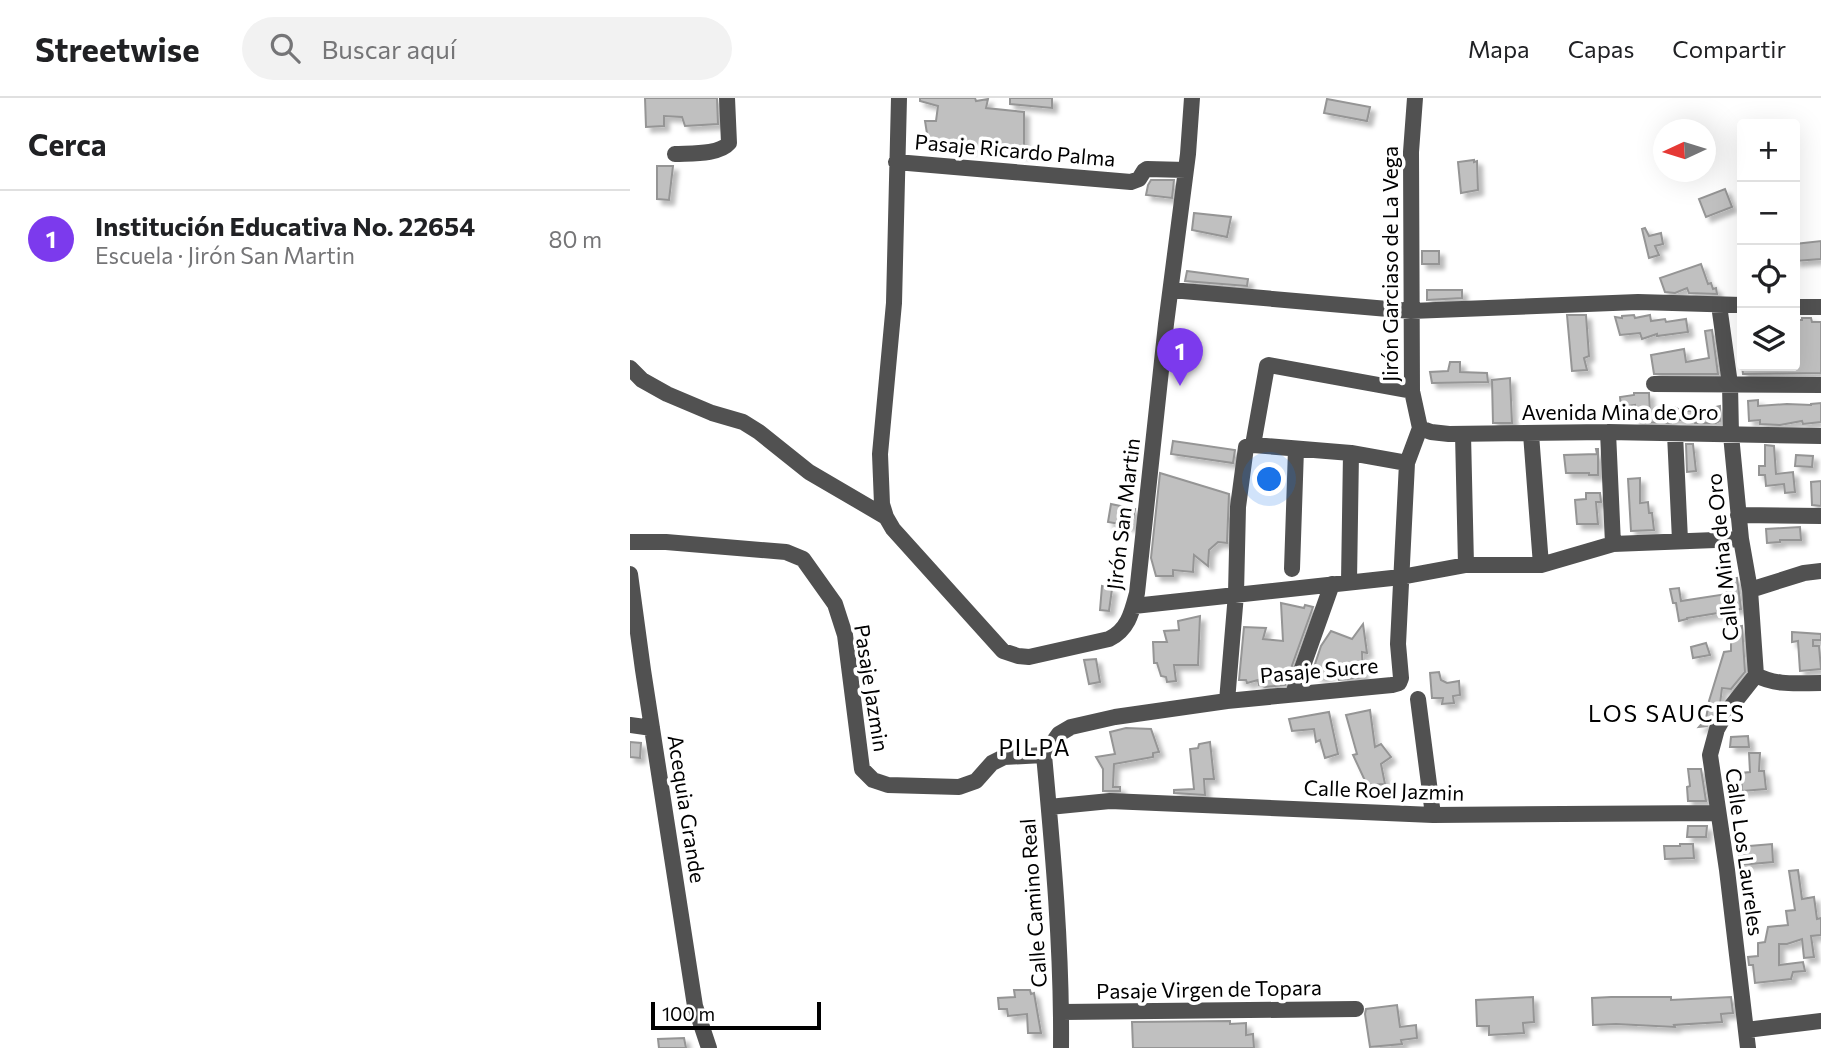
<!DOCTYPE html>
<html lang="es">
<meta charset="utf-8">
<style>
:root{--surface:#fff;--page:#f2f2f2;--text:#202124;--muted:#757577;--line:#e0e0e0;--accent:#7c3aed}
body{margin:0;font-family:Commissioner,sans-serif;background:var(--page);color:var(--text)}
.controls{position:absolute;right:21px;top:21px;display:grid;overflow:hidden;border-radius:7px;box-shadow:0 7px 28px #0002}
.controls button{width:63px;height:63px;display:grid;place-items:center;padding:0;border:0;border-bottom:2px solid var(--line);background:var(--surface);color:var(--text);font:35px sans-serif}
.compass{position:absolute;left:1023px;top:21px;width:63px;height:63px;border-radius:50%;background:var(--surface);box-shadow:0 7px 28px #0002;rotate:266deg}
.scale{position:absolute;left:21px;bottom:18px;width:170px;box-sizing:border-box;padding-left:7px;border:4px solid #000;border-top:0;font-size:19px;line-height:24px;white-space:nowrap;color:#000;-webkit-text-stroke:5px #fff;paint-order:stroke}
.you{position:absolute;left:640px;top:382px;width:24px;height:24px;margin:-18px;border:5px solid #fff;border-radius:50%;background:#1a73e8;box-shadow:0 0 0 10px #1a73e833}
.badge{display:grid;place-items:center;width:46px;height:46px;border-radius:50%;background:var(--accent);color:#fff;font-size:23px;font-weight:700}
.pin{position:absolute;translate:-50% -58px;filter:drop-shadow(0 2px 4px #0008)}
.pin::after{content:'';position:absolute;top:37px;width:24px;height:21px;background:inherit;clip-path:polygon(0 0,100% 0,50% 100%)}
.list{margin:0;padding:0;list-style:none}
h2{display:flex;justify-content:space-between;align-items:center;height:91px;margin:0;padding:0 28px;font-size:30px}
h2 small{font-size:23px;font-weight:400;color:var(--muted)}
.list li{display:grid;grid-template-columns:46px 1fr auto;gap:21px;align-items:center;box-sizing:border-box;height:98px;padding:0 28px;border-top:2px solid var(--line)}
.list b{display:block;font-size:26px;white-space:nowrap}
.list p{margin:0;font-size:23px;white-space:nowrap;color:var(--muted)}
.list em{font-size:23px;font-style:normal;color:var(--muted)}
.icon{flex:none;width:38px;height:38px;fill:none;stroke:currentColor;stroke-width:2;stroke-linecap:round;stroke-linejoin:round}
.map{position:relative;flex:none;width:1191px;height:950px;overflow:hidden}
header{display:flex;align-items:center;gap:42px;box-sizing:border-box;height:98px;padding:0 35px;background:var(--surface);border-bottom:2px solid var(--line)}
header strong{font-size:33px}
nav{display:flex;gap:38px;margin-inline-start:auto;font-size:24px}
.search{width:490px;height:63px;background:var(--page);display:flex;align-items:center;gap:18px;box-sizing:border-box;padding:0 24px;border-radius:38px;color:var(--muted);font-size:26px}
main{display:flex}
aside{flex:1;background:var(--surface)}
.map>svg:first-child{display:block}
.building{fill:#c0c0c0;stroke:#959595;stroke-width:2;filter:url(#shadow)}
.lines{fill:none;stroke-linecap:round;stroke-linejoin:round}
.minor{stroke:#515151;stroke-width:16}
.labels{text-anchor:middle;stroke-width:7;stroke-linejoin:round;paint-order:stroke}
.street-label{font-size:21px;fill:#000;stroke:#fff}
.neighbourhood-label{font-size:23px;letter-spacing:2px;fill:#000;stroke:#fff}
</style>
<header>
<strong>Streetwise</strong>
<div class="search"><svg class="icon" aria-label="search" viewBox="0 0 24 24"><circle cx="10" cy="10" r="6"/><path d="M15 15l6 6"/></svg>Buscar aquí</div>
<nav><a>Mapa</a><a>Capas</a><a>Compartir</a></nav>
</header>
<main>
<aside>
<h2>Cerca<small></small></h2>
<ul class="list">
<li><span class="badge">1</span><div><b>Institución Educativa No. 22654</b><p>Escuela · Jirón San Martin</p></div><em>80 m</em></li>
</ul>
</aside>
<div class="map">
<svg width="1191" height="950" viewBox="0 0 1191 950">
<defs>
<filter id="shadow"><feDropShadow dx="5" dy="5" stdDeviation="2" flood-color="#0004"/></filter>
</defs>
<rect width="100%" height="100%" fill="#fff"/>
<path class="building" d="M15 0H87L88 26 55 28 52 19 34 18V28L16 29Z
M290 0H345L346 3 358 1 356 10 394 14V56L385 55 374 49 335 51 336 48 298 42 295 23H306L308 8 290 3Z
M380 0H422V10L380 6Z
M697 1 740 9 737 23 694 15Z
M844 62V64L847 63 848 92 831 95 828 64Z
M27 68H43L39 102 27 101Z
M521 82H544L542 100 516 97 518 87Z
M1095 91 1102 109 1076 119 1069 101Z
M564 115 601 119 597 139 562 132Z
M1015 130 1019 138 1031 135 1033 146 1025 148 1029 157 1019 160 1012 131Z
M1191 143V161L1165 163V146Z
M792 153H809V166H792Z
M1071 166 1078 186 1081 185 1083 191 1086 190 1087 196 1059 195 1057 190 1045 195 1035 194 1030 180Z
M557 173 618 181 617 188 555 183Z
M797 192H832V200L797 202Z
M937 217H956L959 258 954 260 957 272 942 273Z
M1004 217 1005 220 1020 217 1021 223 1035 221 1036 224 1056 221 1058 234 1027 238V236L1012 241 1010 235 990 237 985 219 992 220V218Z
M1172 220H1181L1182 224H1191V275L1113 276 1112 268H1166L1165 222H1172Z
M1082 232 1088 276H1024L1021 257 1054 251 1056 264 1079 260 1075 233Z
M820 264H830V274L857 275 858 284 802 285 800 274 818 273Z
M880 280 882 325H863L862 282Z
M1004 295H1019L1020 314 1044 309 1052 313H1060L1087 311 1086 309 1090 308V323L1086 325H1065L1064 322 1055 323 1041 320V325L1006 324 1005 307 991 309 990 299 1004 297Z
M1128 302V308L1157 306 1181 307V306L1191 305V324L1173 326 1172 323 1150 327 1130 326V322L1119 323 1118 303Z
M543 343 605 352 603 365 541 356Z
M1056 346H1063L1066 373 1057 374Z
M1135 347 1144 348 1146 376 1163 374 1165 394 1155 395 1154 386 1136 388 1135 377H1129V368H1135Z
M966 351H968V377H959V375H936L934 357 967 356Z
M1166 357 1183 358 1182 369 1165 368Z
M530 375 599 396 597 445 588 444 579 452 578 468 564 457 563 474 543 472V478H526L521 460Z
M1010 380V405L1018 404 1019 415H1022L1024 432 1001 433 998 381Z
M1191 383V408L1182 407 1181 384Z
M956 395H970L971 404H966L968 426H947L945 402 956 401Z
M481 406 505 411 502 428 478 424Z
M1170 429 1171 442H1150V444L1137 445 1136 431Z
M1107 480 1111 511H1105L1088 516V515L1057 520V521L1049 523 1046 505H1043L1040 491 1049 490 1051 503 1097 496 1096 482Z
M472 488 482 491 479 513 470 512Z
M651 505 674 510 675 507 683 509 655 587 635 589 629 587 628 582 617 585 616 582H609L614 529 636 530 633 541 653 543Z
M570 518 568 567H544L546 583 537 584 536 579 531 578 527 565H524L523 544H537L534 533 549 532 548 523Z
M733 526 737 555 732 554 733 579 709 582 704 566 699 577 691 579 682 575 691 548 701 533 722 541Z
M1112 528 1115 574 1101 591 1092 590 1090 606 1077 628 1069 629 1076 621 1079 603 1094 554 1101 553V539H1107L1106 529Z
M1162 534 1191 536V542H1183V548H1189L1191 571 1170 573 1168 543 1162 544Z
M1076 545 1080 557 1063 560 1061 549Z
M466 561 470 584 459 586 454 562Z
M809 574 811 582 817 585 829 583 830 597 823 598 824 605 812 606 813 600H802L800 575Z
M740 612 745 649 751 646 761 659 751 666 755 686 737 687 723 657 727 656 716 617Z
M699 614 708 656 695 660 690 642 686 644 684 631 662 633 659 621Z
M496 630 521 631 529 654 523 655V659L484 666 483 689H490V693H473V671L466 659 485 656 480 634Z
M1118 638 1119 649H1100L1101 639Z
M0 644 11 645 10 660 0 659Z
M580 644 584 681H574L575 697 544 695V692L564 691 560 651 568 650 569 646Z
M1119 655H1130L1129 673H1134L1136 691 1112 693 1111 675 1120 674Z
M1058 671H1071L1076 703H1058L1057 689 1060 688Z
M1058 728H1077L1076 739H1057Z
M1050 746H1063L1064 760 1035 761 1034 748H1050Z
M1142 746 1143 764 1110 767 1108 749Z
M1168 772 1172 801 1184 799 1187 821 1191 820V837L1181 838 1184 859 1174 860 1172 841 1157 846H1149V867L1173 864 1175 873 1163 874 1161 881 1125 885 1123 867H1119L1118 859 1128 858V845L1135 844 1138 829 1158 827 1156 813 1165 812 1159 773Z
M384 892H400L401 896 404 895 411 935H398L397 916 378 918 377 911H369L368 900 385 899Z
M903 899 904 924 893 925 894 935 859 937V928H847L846 902Z
M981 899H1041V902L1101 899 1103 915 1091 916 1092 924 1044 927 1045 929 986 926 963 927 962 900Z
M767 907 770 929 786 927 787 940 771 942 772 946 740 949 735 916 736 911Z
M600 923V926L616 925V937L623 936 624 950H503L502 924Z
M54 940 56 950H29L28 941Z"/>
<g class="lines">
<path class="minor" d="M269 0 264 205 250 356 252 406 256 419 263 431 373 553 388 558 399 559 479 541C498 532 502 514 507 495L536 226 558 56 562 0
M785 0 781 54 782 293 790 330
M45 56C60 55 89 57 99 45L97 0
M266 64 501 84 509 81 514 73 517 71 556 72
M541 192 781 213 1008 204 1112 207
M1089 207 1100 286 1101 337 1111 441 1120 492 1126 577
M1165 209H1191
M0 270 12 282 37 296 82 315 113 324 129 334 179 374 256 419
M1024 286 1191 287
M790 330 801 334 819 336 978 334 1191 338
M978 334 983 446
M833 336 836 467
M901 336 911 467
M1045 336 1050 442
M623 347 637 268 639 267 782 293
M1108 417 1191 418
M0 444H36L156 454 173 461 205 506 215 537 232 671 243 682 258 687 329 689 346 683 362 665 374 659 414 657
M662 471 666 351
M0 476 13 572 65 908 79 950
M719 484 721 355
M1120 492 1174 475 1191 473
M504 508 771 479 836 467H911L983 446 1111 441
M1126 577C1146 588 1168 585 1191 585
M663 596 702 486
M788 601 803 717
M597 603 606 496 608 409 616 349 623 347 721 355 777 365
M0 627 22 630
M414 657 429 636 441 629 485 619 597 603 762 587 769 585 771 580 768 546 777 365 790 330
M414 657C423 754 432 852 431 950
M419 709 480 703 803 717 1088 715
M432 914 726 911
M1116 932 1191 923
M1118 950 1097 772 1080 657 1087 631 1096 615 1126 577"/>
</g>
<g class="labels">
<g class="street-label">
<text transform="translate(385 53) rotate(5)" y="7">Pasaje Ricardo Palma</text>
<text transform="translate(761 166) rotate(-90)" y="7">Jirón Garciaso de La Vega</text>
<text x="990" y="322">Avenida Mina de Oro</text>
<text transform="translate(494 416) rotate(-83)" y="7">Jirón San Martin</text>
<text transform="translate(1093 459) rotate(-96)" y="7">Calle Mina de Oro</text>
<text transform="translate(689 573) rotate(-5)" y="7">Pasaje Sucre</text>
<text transform="translate(241 590) rotate(81)" y="7">Pasaje Jazmin</text>
<text transform="translate(754 693) rotate(2)" y="7">Calle Roel Jazmin</text>
<text transform="translate(56 711) rotate(81)" y="7">Acequia Grande</text>
<text transform="translate(1114 754) rotate(82)" y="7">Calle Los Laureles</text>
<text transform="translate(404 805) rotate(-94)" y="7">Calle Camino Real</text>
<text transform="translate(579 892) rotate(-1)" y="7">Pasaje Virgen de Topara</text>
</g>
<g class="neighbourhood-label">
<text x="1037" y="624">LOS SAUCES</text>
<text x="405" y="658">PILPA</text>
</g>
</g>
</svg>
<div class="controls">
<button>+</button>
<button>−</button>
<button><svg class="icon" aria-label="locate" viewBox="0 0 24 24"><circle cx="12" cy="12" r="6"/><path d="M12 2v4M12 18v4M2 12h4M18 12h4"/></svg></button>
<button><svg class="icon" aria-label="layers" viewBox="0 0 24 24"><path d="M12 4l9 5-9 5-9-5zM3 14l9 5 9-5"/></svg></button>
</div>
<svg class="compass" viewBox="-18 -18 36 36"><path d="M0-13l5 13h-10z" fill="#e53935"/><path d="M0 13l5-13h-10z" fill="#757577"/></svg>
<div class="scale">100 m</div>
<div class="you"></div>
<div class="pin badge" style="left:550px;top:288px">1</div>
</div>
</main>
